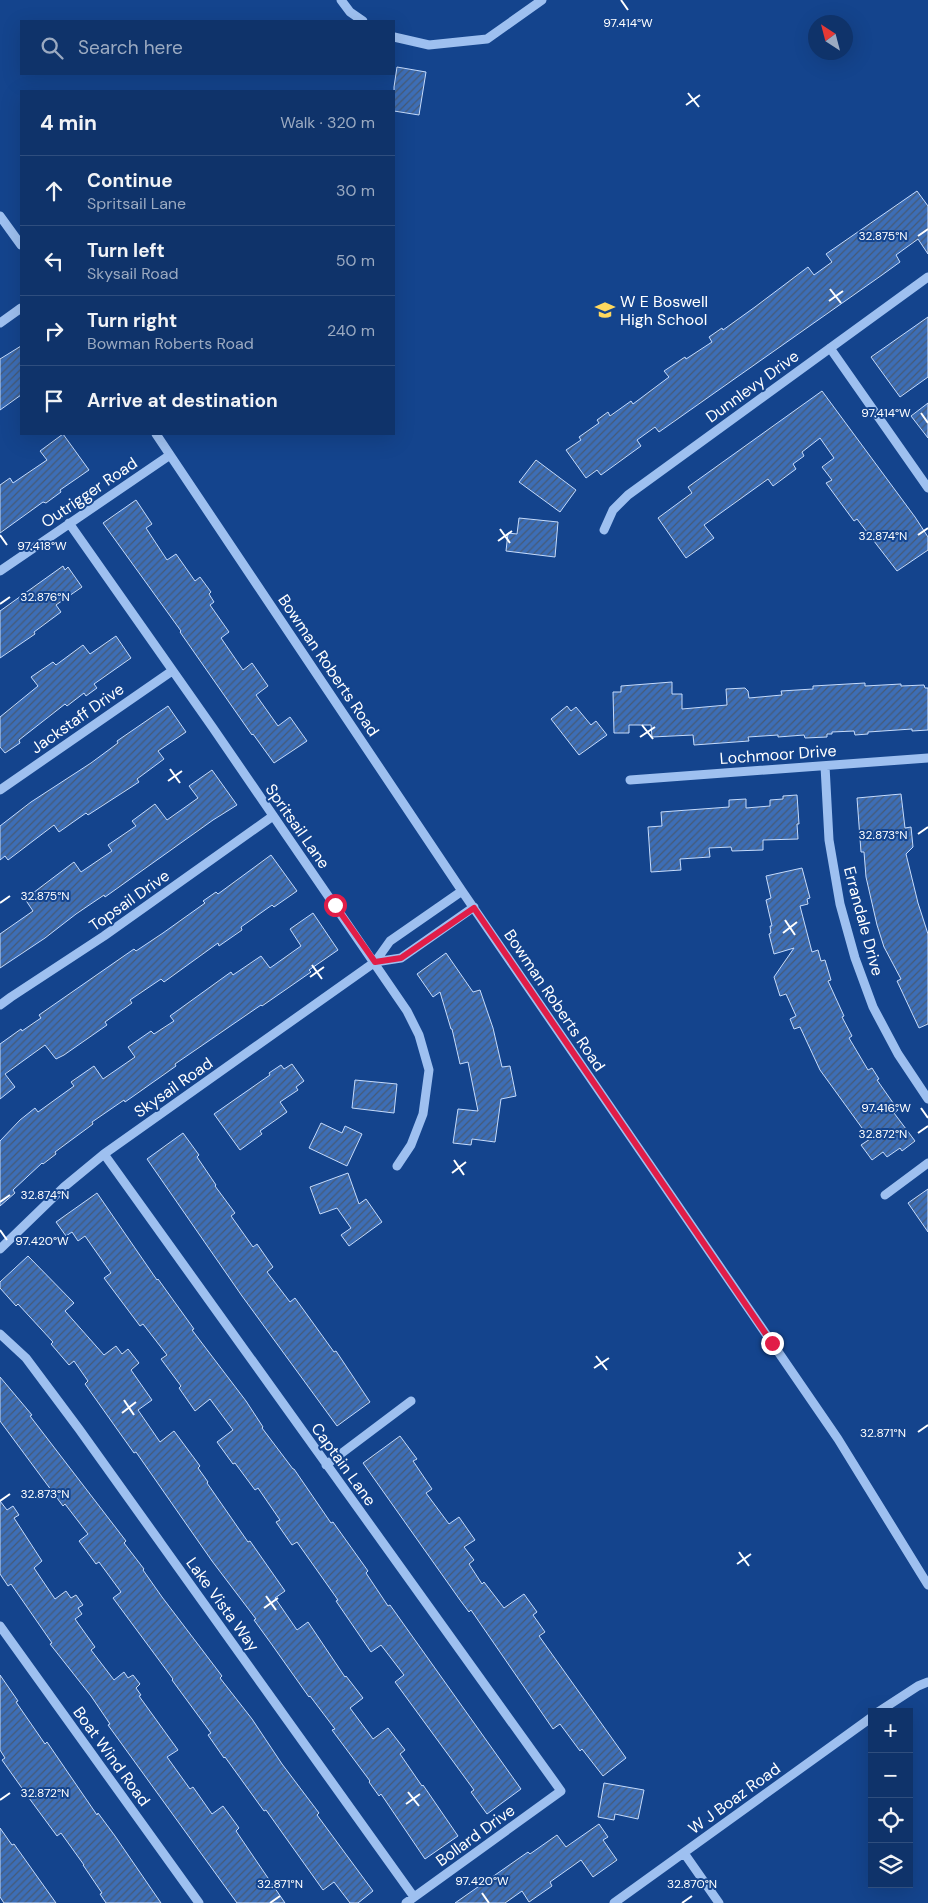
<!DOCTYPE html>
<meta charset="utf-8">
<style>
:root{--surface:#0f336a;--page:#183b70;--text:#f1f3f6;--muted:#9baac1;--line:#2f4e7e}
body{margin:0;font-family:"DM Sans",sans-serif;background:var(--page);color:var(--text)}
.controls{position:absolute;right:15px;bottom:15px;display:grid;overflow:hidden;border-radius:0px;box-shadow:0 5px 20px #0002}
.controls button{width:45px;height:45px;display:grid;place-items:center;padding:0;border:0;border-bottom:1px solid var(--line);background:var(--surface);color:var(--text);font:25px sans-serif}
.compass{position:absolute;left:808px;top:15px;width:45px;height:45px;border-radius:50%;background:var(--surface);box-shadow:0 5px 20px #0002;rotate:324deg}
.stop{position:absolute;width:15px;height:15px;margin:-11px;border:4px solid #e11d48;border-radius:50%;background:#fff}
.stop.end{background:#e11d48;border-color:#fff;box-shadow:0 1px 5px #0008}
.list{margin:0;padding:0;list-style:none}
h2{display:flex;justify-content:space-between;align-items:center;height:65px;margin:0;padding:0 20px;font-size:21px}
h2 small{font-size:16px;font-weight:400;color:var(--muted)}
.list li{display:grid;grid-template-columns:32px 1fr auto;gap:15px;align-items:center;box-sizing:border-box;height:70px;padding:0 20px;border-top:1px solid var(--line)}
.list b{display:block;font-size:19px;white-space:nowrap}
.list p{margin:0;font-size:16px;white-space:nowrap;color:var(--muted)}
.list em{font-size:16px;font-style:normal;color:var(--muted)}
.icon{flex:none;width:28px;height:28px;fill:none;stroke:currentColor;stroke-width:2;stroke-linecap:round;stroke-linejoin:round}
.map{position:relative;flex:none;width:928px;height:1903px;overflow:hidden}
.search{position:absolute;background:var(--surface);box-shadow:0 5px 20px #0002;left:20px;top:20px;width:375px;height:55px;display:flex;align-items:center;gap:12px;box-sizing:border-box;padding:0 18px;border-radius:0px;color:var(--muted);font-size:19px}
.panel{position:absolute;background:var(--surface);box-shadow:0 5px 20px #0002;left:20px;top:90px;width:375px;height:345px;border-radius:0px}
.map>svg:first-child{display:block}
.building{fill:url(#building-hatch);stroke:#c5dbfc}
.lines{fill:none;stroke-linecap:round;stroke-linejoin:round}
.minor{stroke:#9ec0f0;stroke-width:9}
.route{stroke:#e11d48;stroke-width:6}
.ticks{fill:none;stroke:#fff;stroke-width:2}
.labels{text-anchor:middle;stroke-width:4;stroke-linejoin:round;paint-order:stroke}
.poi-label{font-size:16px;fill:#fff;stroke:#14448d;text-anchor:start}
.street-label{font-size:16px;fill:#fff;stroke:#14448d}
.ticks-label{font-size:12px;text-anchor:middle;fill:#fff;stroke:#14448d;stroke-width:4;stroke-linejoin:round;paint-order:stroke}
</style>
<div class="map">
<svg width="928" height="1903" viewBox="0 0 928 1903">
<defs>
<pattern id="building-hatch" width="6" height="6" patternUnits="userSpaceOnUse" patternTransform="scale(1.25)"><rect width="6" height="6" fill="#3d6eb6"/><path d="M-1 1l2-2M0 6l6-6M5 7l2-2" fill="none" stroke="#465a76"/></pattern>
</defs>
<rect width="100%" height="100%" fill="#14448d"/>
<path class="building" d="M397 67 426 72 419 115 394 111V87Z
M917 191 928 206V254L918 239 896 255 900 262 882 275 659 432 655 427 637 440 641 446 601 475 597 470 586 478 566 450 581 440 579 437 599 423 597 420 608 412 610 416 631 401 633 404 669 377 664 371 685 357 686 359 712 342 709 337 722 328 723 330 755 307 808 267 814 275 832 262 826 254Z
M928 317V377L900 397 871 357Z
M21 346V395L0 410V359Z
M822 391 915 517 928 537V550L897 571 857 519 854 521 826 483 832 480 822 467 834 458 820 438 802 452 804 456 793 464 796 469 773 486 768 479 704 525 714 538 686 558 658 518 692 493 688 487Z
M928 403V438L911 416Z
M63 434 89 470 60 490 61 492 46 503 43 502 0 533V485L10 478 13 483 47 460 40 451Z
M536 460 576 490 560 512 519 482Z
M136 500 152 524 146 528 167 560 176 554 195 581 200 577 211 592 209 594 214 602 210 605 229 632 221 638 243 670 252 663 268 686 256 695 278 726 290 717 307 741 274 763 253 734 252 735 180 632 181 631 103 523Z
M519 518 558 522 555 557 506 551 508 533 517 534Z
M63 566 65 570 68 567 82 587 56 605 61 612 34 632 35 634 0 658V611Z
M116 636 131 658 94 684 97 688 86 696 84 693 67 706 65 704 19 740 20 743 5 753 0 747V717L38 686 31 677 53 662 56 665 83 645 90 654Z
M672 682V694H682V709L727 705 726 689 745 688 748 691 749 698 782 695 781 691 813 689V686L865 683V686L901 684V686L924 685 925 688H928V730L912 731V729L868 732V734L855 735 854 731 832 732V734H827V737L805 738 804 735 778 737V735L748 737 749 741 694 745 693 735 652 737 651 725H629V733H614L613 692H621V686Z
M168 706 186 732 158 751 164 759 137 779 139 782 88 815 86 813 59 832 54 825 8 860 5 856 0 860V826L31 802 91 763 118 743 117 741Z
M567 706 571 711 576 707 591 725 596 721 607 735 579 755 551 719Z
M212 770 237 805 213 820 105 897 104 895 76 914 45 938 0 968V934L33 911 25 899 74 862 81 872 112 851 108 845 136 826 132 821 155 804 167 820 198 798 189 786Z
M901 794 905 828 911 827 913 847 906 854 918 903 928 934V1024L919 1028 897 981 901 979 884 947 877 925 866 877 864 852H861L857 798Z
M797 795 799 824H797L798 839 763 840V850L732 851 731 847 709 848 710 857 680 859 681 870 651 872 648 827 662 826 661 812 729 807V800L746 799V808L770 806V800L783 799V796Z
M271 855 297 891 274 907 272 905 241 927 242 930 219 946 218 943 164 982 161 979 130 1000 132 1003 105 1022 107 1025 64 1055 56 1059 45 1045 5 1074 15 1087 0 1099V1044L21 1029 22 1031 41 1018 39 1015 134 949 136 951 163 933 205 903 203 901 216 892 218 894Z
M802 868 810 898 807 899 808 904 800 906 812 952 818 950 821 961 825 960 831 980 828 981 844 1016 842 1017 852 1036 849 1038 868 1070 872 1068 879 1079 877 1080 898 1110 894 1113 915 1141 902 1151 900 1148 887 1157 883 1152 872 1160 861 1145 870 1139 820 1070 800 1027 794 1029 790 1019 796 1016 786 994 780 996 774 977 794 948 774 954 769 934 771 933 770 926H772L766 900 771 898 766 876Z
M313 913 338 950 309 970 311 972 262 1006 261 1005 175 1064 176 1066 125 1102 124 1100 92 1122 93 1124 55 1152 56 1154 43 1164 42 1163 13 1190 15 1193 0 1206V1141L20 1120 35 1108 38 1112 74 1086 71 1082 94 1066 103 1079 135 1057 128 1047 151 1031 154 1034 174 1021 170 1016 231 972 233 975 261 956 270 968 301 946 290 929Z
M446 953 473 992 480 990 493 1028 502 1067 510 1066 516 1096 501 1099 495 1142 472 1139 471 1145 453 1143 458 1109 478 1111 468 1062 460 1064 452 1029H451L440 992 433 997 417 974Z
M292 1064 304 1081 296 1087 298 1090 280 1102 287 1112 260 1131 262 1134 240 1150 214 1114 270 1075 269 1073 281 1065 284 1069Z
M355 1080 397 1084 394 1113 352 1108Z
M321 1123 342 1133 345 1126 362 1134 347 1166 309 1148Z
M183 1133 199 1155 197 1157 216 1185 215 1186 235 1213 231 1216 253 1247 257 1244 273 1267 267 1272 290 1302 295 1298 334 1352 336 1351 370 1402 337 1426 242 1296 147 1159Z
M348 1173 359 1204 366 1199 382 1222 349 1246 341 1235 351 1228 337 1208 320 1214 310 1187Z
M928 1189V1232L908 1203Z
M97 1193 157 1280 158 1279 194 1329 192 1330 246 1401 263 1427 262 1428 293 1469H294L331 1523 333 1522 368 1571 366 1573 388 1606 390 1605 521 1789 487 1814 471 1792 474 1790 395 1682 404 1675 381 1645 371 1652 336 1601 338 1600 297 1542 292 1545 276 1522 280 1520 258 1488 255 1490 235 1463 233 1464 217 1442 233 1430 210 1399 195 1411 179 1388 181 1386 161 1359 167 1355 143 1324 140 1326 104 1278 111 1273 85 1236 78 1241 72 1232 66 1236 56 1222Z
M28 1256 74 1303 65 1311 104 1355 116 1346 122 1354 128 1349 139 1363 131 1370 152 1400 138 1410 160 1442 174 1431 200 1466 198 1468 208 1482 207 1483 248 1542 250 1541 285 1591 275 1598 297 1630 308 1622 345 1677 346 1676 363 1698 350 1708 373 1739 388 1728 405 1750 400 1754 422 1786 423 1785 458 1836 425 1859 381 1794 379 1796 369 1782 370 1781 332 1730 335 1729 310 1696 309 1697 270 1642 254 1620 256 1619 212 1561 136 1452 134 1453 85 1384 88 1381 74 1361 69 1365 51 1344 53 1342 18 1304 16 1306 0 1288V1282Z
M0 1377 32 1415 30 1416 126 1541 124 1543 144 1569 143 1570 162 1597 222 1676 220 1678 252 1719 282 1764 319 1813 317 1815 373 1891 358 1903H350L334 1882 323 1890 266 1810 264 1811 225 1757 224 1758 208 1735 211 1733 172 1680 173 1679 113 1598 121 1592 99 1562 96 1564 79 1541 88 1534 65 1504 63 1506 0 1421Z
M400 1436 417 1459 413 1461 432 1489 426 1493 449 1524 459 1517 475 1540 464 1547 474 1560 469 1564 482 1584 484 1582 504 1608 524 1594 537 1612 533 1615 545 1632 539 1636 626 1758 603 1776 582 1749 580 1751 560 1724 553 1729 471 1610 469 1612 460 1600 363 1463Z
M0 1501 7 1510 13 1506 19 1515 14 1518 42 1561 34 1568 55 1599 66 1591 71 1598 76 1595 83 1605 78 1608 82 1614 75 1619 95 1647 91 1650 114 1680 124 1672 128 1678 133 1675 140 1684 136 1688 141 1695 139 1696 178 1750 167 1757 190 1789 193 1787 212 1814 223 1806 239 1828 236 1831 285 1903H237L108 1725 110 1724 91 1696 50 1644 52 1643 11 1584 8 1586 0 1574Z
M0 1675 18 1701 16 1702 45 1744 47 1742 97 1815 98 1813 115 1836 161 1903H106L100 1894 102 1893 83 1865H84L61 1833 57 1836 29 1798 2 1760 5 1758 0 1750Z
M604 1783 644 1790 638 1819 615 1814 614 1820 598 1817Z
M599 1824 608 1837 603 1840 617 1860 593 1877 581 1860 550 1882 552 1886 529 1902 522 1891 505 1903H455L528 1852 530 1854 557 1835 566 1847Z
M0 1828 12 1845 14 1844 56 1903H4L0 1897Z"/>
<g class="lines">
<path class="minor" d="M341 0 350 12 363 21
M394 37 429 45 487 39 542 0
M0 216 21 245
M0 323 21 308
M830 348 928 488
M156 434 462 891 838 1439 928 1585
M69 523 213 728 407 1011 419 1035 429 1070 423 1114 411 1145 397 1166
M604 530 613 510 628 495 928 277
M0 571 170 455
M825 766 829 840 840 904 855 958 873 1007 898 1054 928 1099
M630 780 928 758
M0 790 172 671
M462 891 390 941 375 962 401 958 474 907
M0 1005 11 997 104 936 273 816
M104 1154 561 1791 406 1903
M885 1195 928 1163
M0 1249 64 1187 104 1154 375 962
M0 1334 26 1358 79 1429 414 1897
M326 1465 411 1401
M0 1626 199 1903
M878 1712 918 1686 928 1682
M684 1853 719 1903
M614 1903 872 1717"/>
</g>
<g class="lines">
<path class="route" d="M335 905 375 962 401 958 474 908 772 1343"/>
</g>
<path class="ticks" d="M621 0 628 10M688 93 699 107M686 105 700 95M918 236 928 229M830 289 841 303M829 301 843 291M921 413 928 423M500 529 510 543M0 535 7 545M918 535 928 528M498 541 512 531M0 604 10 597M642 725 653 739M640 737 655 727M170 769 180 783M168 781 182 771M918 834 928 827M0 903 10 896M785 920 795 935M783 933 797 922M312 965 322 979M310 977 324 967M921 1108 928 1118M918 1133 928 1126M454 1160 464 1175M452 1173 466 1162M0 1202 10 1195M0 1230 7 1240M596 1356 607 1370M594 1368 609 1358M124 1400 134 1415M122 1413 136 1402M918 1432 928 1425M0 1501 10 1494M739 1552 749 1566M737 1564 751 1554M266 1596 276 1610M264 1608 278 1598M408 1792 419 1806M0 1800 10 1793M406 1804 420 1794M482 1893 489 1903M270 1903 280 1896M682 1903 692 1896"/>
<defs>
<symbol id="school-bare" viewBox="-9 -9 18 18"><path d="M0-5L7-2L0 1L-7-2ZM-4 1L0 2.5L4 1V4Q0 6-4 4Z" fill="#ffd85e" stroke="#14448d" stroke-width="2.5" paint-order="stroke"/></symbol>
</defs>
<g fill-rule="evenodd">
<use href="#school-bare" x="591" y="296" width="28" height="28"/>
</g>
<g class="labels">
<g class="poi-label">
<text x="620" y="307">W E Boswell<tspan x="620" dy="18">High School</tspan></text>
</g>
<g class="street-label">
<text transform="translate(752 386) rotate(-36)" y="6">Dunnlevy Drive</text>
<text transform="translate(89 492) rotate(-34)" y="6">Outrigger Road</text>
<text transform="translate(329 665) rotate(56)" y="6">Bowman Roberts Road</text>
<text transform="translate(77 718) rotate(-35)" y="6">Jackstaff Drive</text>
<text transform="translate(778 754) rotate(-4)" y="6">Lochmoor Drive</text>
<text transform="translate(298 826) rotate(55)" y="6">Spritsail Lane</text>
<text transform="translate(129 900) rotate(-35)" y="6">Topsail Drive</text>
<text transform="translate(864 921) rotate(75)" y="6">Errandale Drive</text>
<text transform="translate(555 1000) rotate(56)" y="6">Bowman Roberts Road</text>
<text transform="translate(173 1087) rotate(-35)" y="6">Skysail Road</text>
<text transform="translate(344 1464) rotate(54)" y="6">Captain Lane</text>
<text transform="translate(223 1604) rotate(54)" y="6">Lake Vista Way</text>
<text transform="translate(112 1756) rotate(54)" y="6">Boat Wind Road</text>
<text transform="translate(734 1798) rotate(-36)" y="6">W J Boaz Road</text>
<text transform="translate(475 1835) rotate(-36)" y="6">Bollard Drive</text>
</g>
</g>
<g class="ticks-label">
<text x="628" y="27">97.414°W</text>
<text x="883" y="240">32.875°N</text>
<text x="886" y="417">97.414°W</text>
<text x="883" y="540">32.874°N</text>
<text x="42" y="550">97.418°W</text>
<text x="45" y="601">32.876°N</text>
<text x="883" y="839">32.873°N</text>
<text x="45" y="900">32.875°N</text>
<text x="886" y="1112">97.416°W</text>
<text x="883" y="1138">32.872°N</text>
<text x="45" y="1199">32.874°N</text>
<text x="42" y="1245">97.420°W</text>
<text x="883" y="1437">32.871°N</text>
<text x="45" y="1498">32.873°N</text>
<text x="45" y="1797">32.872°N</text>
<text x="482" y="1885">97.420°W</text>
<text x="280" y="1888">32.871°N</text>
<text x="692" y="1888">32.870°N</text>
</g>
</svg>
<div class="controls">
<button>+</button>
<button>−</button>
<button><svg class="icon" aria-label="locate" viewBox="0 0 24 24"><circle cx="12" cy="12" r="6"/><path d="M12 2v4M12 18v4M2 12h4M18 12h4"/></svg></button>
<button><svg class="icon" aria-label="layers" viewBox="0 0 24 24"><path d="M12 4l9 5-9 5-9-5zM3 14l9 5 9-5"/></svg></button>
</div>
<svg class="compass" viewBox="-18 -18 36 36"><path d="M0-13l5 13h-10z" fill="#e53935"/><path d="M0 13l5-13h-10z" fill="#9baac1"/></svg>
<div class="stop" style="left:335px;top:905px"></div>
<div class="stop end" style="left:772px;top:1343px"></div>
<div class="search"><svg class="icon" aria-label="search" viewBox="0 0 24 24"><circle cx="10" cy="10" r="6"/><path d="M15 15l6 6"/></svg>Search here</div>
<section class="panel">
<h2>4 min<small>Walk · 320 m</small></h2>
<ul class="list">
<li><svg class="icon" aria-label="ahead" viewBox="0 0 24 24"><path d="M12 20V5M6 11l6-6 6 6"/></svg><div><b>Continue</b><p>Spritsail Lane</p></div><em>30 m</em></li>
<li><svg class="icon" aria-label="left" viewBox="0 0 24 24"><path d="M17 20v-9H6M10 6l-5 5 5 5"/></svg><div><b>Turn left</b><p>Skysail Road</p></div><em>50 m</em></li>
<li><svg class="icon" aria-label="right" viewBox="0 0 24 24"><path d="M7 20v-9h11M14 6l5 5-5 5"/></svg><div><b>Turn right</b><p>Bowman Roberts Road</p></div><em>240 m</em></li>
<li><svg class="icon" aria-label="arrive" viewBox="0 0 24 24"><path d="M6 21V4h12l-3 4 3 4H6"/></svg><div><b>Arrive at destination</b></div></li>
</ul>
</section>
</div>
